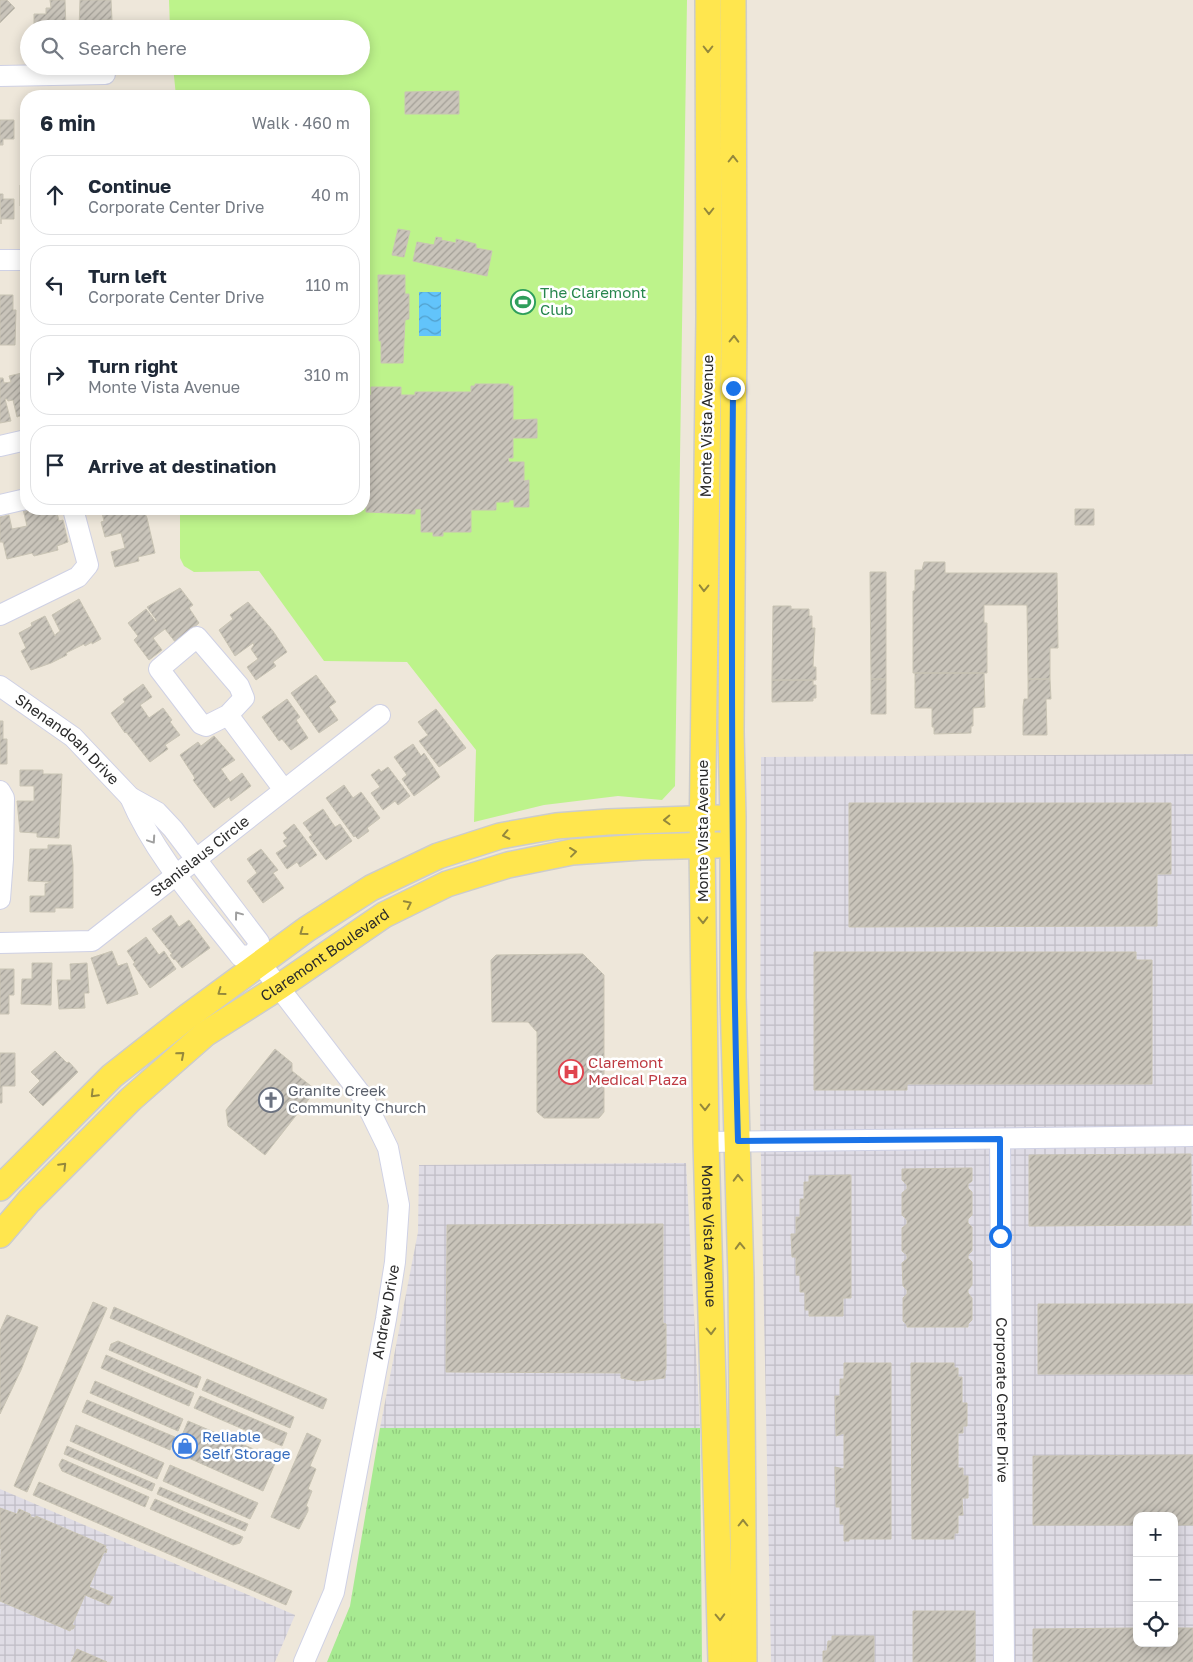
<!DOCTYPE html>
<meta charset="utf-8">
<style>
:root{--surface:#fff;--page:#f6f6f7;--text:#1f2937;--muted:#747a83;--line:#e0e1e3}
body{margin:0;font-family:"Golos Text",sans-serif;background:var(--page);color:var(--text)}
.controls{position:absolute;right:15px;bottom:15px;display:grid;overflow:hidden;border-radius:10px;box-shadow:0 2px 12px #0003}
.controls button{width:45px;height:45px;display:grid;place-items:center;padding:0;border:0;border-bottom:1px solid var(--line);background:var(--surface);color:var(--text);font:25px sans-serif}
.stop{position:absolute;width:15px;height:15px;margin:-11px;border:4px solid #1a73e8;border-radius:50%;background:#fff}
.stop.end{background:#1a73e8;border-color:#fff;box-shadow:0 1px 5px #0008}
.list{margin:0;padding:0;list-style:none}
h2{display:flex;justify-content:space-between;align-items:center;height:65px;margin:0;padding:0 20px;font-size:21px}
h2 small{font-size:16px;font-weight:400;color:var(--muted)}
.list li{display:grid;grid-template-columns:32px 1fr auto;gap:15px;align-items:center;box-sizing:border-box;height:80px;margin:0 10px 10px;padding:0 10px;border:1px solid var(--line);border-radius:20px}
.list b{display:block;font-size:19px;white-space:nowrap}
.list p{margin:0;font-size:16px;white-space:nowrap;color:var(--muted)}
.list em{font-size:16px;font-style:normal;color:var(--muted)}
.icon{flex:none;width:28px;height:28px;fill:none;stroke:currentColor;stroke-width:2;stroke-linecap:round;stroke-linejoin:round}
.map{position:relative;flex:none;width:1193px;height:1662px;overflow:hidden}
.search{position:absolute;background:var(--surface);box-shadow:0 2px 12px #0003;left:20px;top:20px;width:350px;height:55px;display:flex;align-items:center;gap:12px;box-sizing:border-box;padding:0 18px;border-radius:28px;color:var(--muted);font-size:19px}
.panel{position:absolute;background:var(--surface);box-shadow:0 2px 12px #0003;left:20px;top:90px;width:350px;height:425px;border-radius:20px}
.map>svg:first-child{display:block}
.industrial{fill:url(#industrial-grid);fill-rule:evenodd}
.grass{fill:url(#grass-tufts)}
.pitch{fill:#bdf38b}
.water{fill:url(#water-waves)}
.building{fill:url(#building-hatch);stroke:#c9c4b4}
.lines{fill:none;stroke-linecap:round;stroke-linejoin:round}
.minor-casing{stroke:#cfd1e5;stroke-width:22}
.major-casing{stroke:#ccc;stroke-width:28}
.minor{stroke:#fff;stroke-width:20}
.major{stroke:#ffe64e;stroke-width:25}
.oneway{stroke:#94883c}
.oneway2{stroke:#9f9f9f}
.route{stroke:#1a73e8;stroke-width:6}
.labels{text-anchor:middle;stroke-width:5;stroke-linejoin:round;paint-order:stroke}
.leisure-label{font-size:15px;fill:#27864d;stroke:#fff;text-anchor:start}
.street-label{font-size:15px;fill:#2a2a2a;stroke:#fff}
.health-label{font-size:15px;fill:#be3a42;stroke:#fff;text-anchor:start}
.worship-label{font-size:15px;fill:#5b616d;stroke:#fff;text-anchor:start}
.shop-label{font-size:15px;fill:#366cbe;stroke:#fff;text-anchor:start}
</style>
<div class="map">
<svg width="1193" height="1662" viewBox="0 0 1193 1662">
<defs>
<pattern id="industrial-grid" width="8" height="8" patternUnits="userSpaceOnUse" patternTransform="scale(1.25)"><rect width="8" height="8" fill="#dfdce5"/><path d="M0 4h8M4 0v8" fill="none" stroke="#c0bdc5"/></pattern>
<pattern id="grass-tufts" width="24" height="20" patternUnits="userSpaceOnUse" patternTransform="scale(1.25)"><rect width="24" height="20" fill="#a7ea91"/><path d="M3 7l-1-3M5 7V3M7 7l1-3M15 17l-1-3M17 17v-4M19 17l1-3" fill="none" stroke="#90c97d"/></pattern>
<pattern id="water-waves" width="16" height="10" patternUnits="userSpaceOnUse" patternTransform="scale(1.25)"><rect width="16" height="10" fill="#62c4fb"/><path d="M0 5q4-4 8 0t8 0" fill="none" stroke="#519fcb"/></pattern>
<pattern id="building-hatch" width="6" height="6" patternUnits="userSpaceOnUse" patternTransform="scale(1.25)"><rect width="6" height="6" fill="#c9c4ba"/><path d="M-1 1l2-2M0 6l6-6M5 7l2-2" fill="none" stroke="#a39f97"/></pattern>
</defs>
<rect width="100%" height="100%" fill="#eee7da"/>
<path class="industrial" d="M1193 754V1662H771L760 1113 761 757ZM1137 1516H1174V1643H1137Z
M686 1163 700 1428H380L418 1232 419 1165Z
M0 1489 295 1615 275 1662H0Z"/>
<path class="grass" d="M380 1428H700L702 1662H327L350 1606Z"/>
<path class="pitch" d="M169 0H687L675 786 662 800 618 796 544 805 474 822 476 750 407 662 324 661 259 571 194 572 184 566 180 558V509H364V96H176L173 66H361V29H170Z"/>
<path class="water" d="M419 292H441V336H419Z"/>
<path class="building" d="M0 0H7L15 8 0 23Z
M50 0H65L66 29H34V14H46V8H51Z
M80 0H111L112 20H102V29H79Z
M459 91V114H405V92Z
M0 120H14V139H3V145H0Z
M23 121H26V142H23Z
M20 185H26V206H20Z
M0 194H3V199H14V219H1V224Z
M398 229 410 231 404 257 392 255Z
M436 237 442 238 441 240 456 243V239L476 244V248L492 251 487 276 413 261 417 242 434 245Z
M378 275H405V294H409V319L405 320 403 363H381V341H379Z
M0 295H13V310H16L15 345H0Z
M26 372V414L17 417 13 400 8 401 7 399H5L11 421 0 423V378H3L4 383 11 382 9 376Z
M475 384H509V386H513V420L537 419V438H513V458H508L509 462H524V481L529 480V507H514V500H509V502H496V510H471V532H443V536H433V532H421V509H415V514L366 512V504H364V395H371V387H401V395H415V392H471V386H475Z
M23 509H56L59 521 63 520 68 542 57 546 58 550 34 556 32 553 7 559 3 542H0V517L9 515 12 529 27 526Z
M101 509H143L147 518 155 553 138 557 139 561 115 567 111 552 125 548 121 533 105 537 101 522 104 521Z
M1075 509H1094V525H1075Z
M924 562H945V573H1057L1058 648H1050V679H1028L1027 605H984V623H987V673H913V591H915V570H922Z
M870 572H886V679H871Z
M180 588 193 605 189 608 199 623 176 643 165 629 153 638 162 650 149 660 134 640 138 636 128 623 146 609 156 622 157 621 147 607Z
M79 599 101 639 92 644V642L85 646 84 644 66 653 67 655 51 663 31 670 21 651 26 648 19 633 32 626 31 623 45 616 55 636 56 634 60 631 52 615Z
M248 602 273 631 287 652 273 662 276 666 256 680 247 667 258 659 251 649 254 645 253 643 235 656 219 630 233 619 230 615Z
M773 606H791V609H809V616H812V628H815L813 667H816V680H772Z
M915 673H984L985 707 973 708V726H971V733L934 734V727H932V708H915Z
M316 675 336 702 329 707 338 720 319 733 291 693Z
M871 679H886V714H871Z
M1028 679H1050L1051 699H1046L1047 735H1023V707L1024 699H1028Z
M772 680H813V685H816V698H813V701L772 702Z
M143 684 152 697 140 705 149 718 163 708 172 720 170 722 180 735 165 745 168 749 150 762 126 732 125 733 111 713 125 702 123 699Z
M287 699 300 717 296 720 308 738 291 750 282 739 279 741 262 717Z
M436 709 466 748 439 767 419 741 428 735 418 722Z
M0 721H3V739H7V764H0Z
M214 736 235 760 221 769 230 782 242 773 251 786 231 801 229 797 214 808 193 780 195 778 180 755 198 742 201 746Z
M413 744 421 756 424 753 440 777 414 796 402 779 407 775 394 757Z
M388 767 410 796 398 805 395 801 383 810 371 793 380 787 371 775 379 769 381 772Z
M20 770H43V774H62L59 838 37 837V833L20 832 17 801H34V786H20Z
M344 785 353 798 361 792 380 818 367 828 369 831 358 839 355 836 354 837 326 798Z
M849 803H1171V874H1157V926L849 927Z
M323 809 335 827 340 824 352 841 326 860 309 837 312 835 303 823Z
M294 824 317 855 300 867 297 862 287 869 276 853 287 846 283 841 287 838 283 833Z
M48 845H71L73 865V908H55V912H30V896H45V884L51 882 28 881 30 849H48Z
M261 849 278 870 273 873 284 888 263 903 247 881 257 873 247 859Z
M171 915 179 927 189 920 210 948 182 968 175 959 174 960 170 955 172 954 152 929Z
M146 937 159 955 164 951 176 969 150 988 133 964 135 963 127 951Z
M112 951 118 966 127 963 138 994 107 1004 91 958Z
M814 952H1136V960H1152V1084H907V1090H814Z
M583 954 604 975V1112L599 1118H544L537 1112V1032L528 1022H492L491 960 496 955Z
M32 963H52L51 1005 21 1004 22 979H32Z
M87 963 89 993H84L85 1008 59 1009 57 980H71L70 964Z
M0 969H14V995H9V1014H0Z
M275 1049 292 1063V1071L316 1090 265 1155 228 1126 226 1110Z
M55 1051 67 1063 69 1062 78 1072 43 1106 29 1092 40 1081 31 1072Z
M0 1053H15V1086H2V1103H0Z
M1191 1154V1225L1029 1226V1155Z
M972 1168V1181L968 1184V1188L972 1192V1215L968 1219V1223L972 1227V1251L968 1255V1258L972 1262V1285L968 1290V1293L972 1298V1320L968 1324V1327H907V1325L903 1321V1298L907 1294V1290L903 1286 902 1263 907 1259V1255L902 1251V1228L907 1224V1220L902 1215V1193L907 1189V1185L902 1180V1169Z
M851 1175V1298H843V1316H809V1310H805V1292H800V1275H796V1257H792L791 1234H796V1217H800V1199H804V1182H809V1176Z
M663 1224V1323L666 1324V1370L665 1371V1378L637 1381 621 1378V1373L446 1372 447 1225Z
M93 1302 107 1308 27 1492 14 1486Z
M1038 1304H1193V1374H1038Z
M114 1307 327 1399 323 1409 110 1318Z
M7 1315 38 1327 21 1370 0 1414V1331Z
M118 1341 201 1377 197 1388 109 1350 111 1344Z
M106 1355 194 1393 189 1406 101 1368Z
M844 1363H891V1539H849V1541H844V1524H840V1507H836L835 1467 844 1469V1433L836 1436 835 1396H840V1379H844Z
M911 1363H954V1368H958V1377H962V1403H967V1426H963V1433H958V1468H963V1476H968V1498H962L963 1515H958V1533H954V1539H912Z
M207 1379 294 1417 290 1428 202 1390Z
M95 1381 183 1419 178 1431 90 1393Z
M200 1396 287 1433 282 1446 194 1408Z
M87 1400 175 1437 170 1450 82 1412Z
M188 1421 277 1459 263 1491 175 1452Z
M76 1425 164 1463 157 1479 70 1441Z
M307 1433 321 1440 310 1466 316 1469 308 1489 312 1491 306 1506 308 1507V1511L299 1529 271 1517Z
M67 1446 155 1484 152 1491 64 1454Z
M1193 1455V1525H1174V1516H1137V1525H1033V1456Z
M62 1459 149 1497 145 1507 62 1471 59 1465Z
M170 1465 258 1503 250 1519 163 1481Z
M39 1482 292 1591 286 1605 33 1495Z
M160 1487 248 1524 245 1531 157 1494Z
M155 1499 243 1537 240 1543 233 1545 150 1509Z
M0 1508 17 1514 19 1509 30 1514 31 1517 35 1518 36 1516 106 1546 105 1549H107L106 1553 104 1552 89 1587 113 1597 109 1605 85 1595 72 1625 75 1626 73 1629H71L70 1631 0 1601 1 1549 0 1548Z
M913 1611H975V1662H913Z
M1137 1628V1643H1174V1628H1193V1662H1033V1629Z
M832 1636H874V1662H823V1651H827L828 1641H832Z
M77 1649 107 1662H71Z"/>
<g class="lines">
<defs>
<g id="minor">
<path d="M0 76 105 74"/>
<path d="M0 260H26"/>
<path d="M0 446 26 440"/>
<path d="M0 505 26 499"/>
<path d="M0 615 78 577 88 565 73 509"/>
<path id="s1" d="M0 686 73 737 130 797 157 812 173 829 259 942 254 955"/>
<path d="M228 715 206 726 201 724 159 669 197 637 239 686 244 698 228 715 284 790"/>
<path d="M0 791 4 798 3 859 0 899"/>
<path d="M130 797C155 856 200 905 240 956L254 955"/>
<path id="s2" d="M0 943 92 941 380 715"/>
<path d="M254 955 363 1097 388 1148 399 1205 395 1262 386 1319 334 1592 304 1662"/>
<path id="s3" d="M1000 1139 1004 1662"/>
<path d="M706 1142 1193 1136"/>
</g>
<g id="major">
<path id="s4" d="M708 0 709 317 702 846 706 1142 721 1662"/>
<path d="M733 0 734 319 731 732 733 817V997L741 1278 744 1662"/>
<path d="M0 1188 112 1076 187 1017 307 929 371 888 438 856 500 836 556 826 608 822 718 818"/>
<path id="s5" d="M0 1235 29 1201 131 1099 205 1034 279 987 384 915 447 884 508 865 572 852 642 847 718 845"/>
</g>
</defs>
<use href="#minor" class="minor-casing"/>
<use href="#major" class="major-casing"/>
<use href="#minor" class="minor"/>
<use href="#major" class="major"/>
</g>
<defs><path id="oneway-chevron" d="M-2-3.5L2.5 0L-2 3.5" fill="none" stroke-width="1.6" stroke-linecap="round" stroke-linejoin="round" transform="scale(1.25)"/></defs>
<g class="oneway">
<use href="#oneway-chevron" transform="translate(708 49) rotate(90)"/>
<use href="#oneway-chevron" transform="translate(733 159) rotate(-90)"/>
<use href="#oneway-chevron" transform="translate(709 211) rotate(90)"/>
<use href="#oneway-chevron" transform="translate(734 339) rotate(-89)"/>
<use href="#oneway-chevron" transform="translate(704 588) rotate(91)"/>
<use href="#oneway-chevron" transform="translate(667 820) rotate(178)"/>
<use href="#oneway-chevron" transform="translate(506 835) rotate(168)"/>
<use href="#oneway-chevron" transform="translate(573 852) rotate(-7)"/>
<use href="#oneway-chevron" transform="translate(408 904) rotate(-26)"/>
<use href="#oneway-chevron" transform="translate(703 920) rotate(89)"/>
<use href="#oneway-chevron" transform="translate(303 932) rotate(144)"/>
<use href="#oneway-chevron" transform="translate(221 992) rotate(144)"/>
<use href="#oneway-chevron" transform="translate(181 1055) rotate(-41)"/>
<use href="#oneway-chevron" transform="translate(94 1094) rotate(135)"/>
<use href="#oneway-chevron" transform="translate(705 1107) rotate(89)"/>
<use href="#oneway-chevron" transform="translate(63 1166) rotate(-45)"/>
<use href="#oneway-chevron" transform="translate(738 1178) rotate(-91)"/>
<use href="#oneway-chevron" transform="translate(740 1246) rotate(-92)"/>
<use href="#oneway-chevron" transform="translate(711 1331) rotate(88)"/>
<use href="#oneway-chevron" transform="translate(743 1523) rotate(-90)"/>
<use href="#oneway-chevron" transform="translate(720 1617) rotate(88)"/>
</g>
<g class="oneway2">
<use href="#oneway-chevron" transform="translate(152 840) rotate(56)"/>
<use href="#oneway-chevron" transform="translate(238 915) rotate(-127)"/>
</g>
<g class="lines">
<path class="route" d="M733 388C731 639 731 890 738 1141L1000 1139V1236"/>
</g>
<defs>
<symbol id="stadium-ring" viewBox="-11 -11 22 22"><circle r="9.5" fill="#fff" stroke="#2e9e5b" stroke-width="1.5"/><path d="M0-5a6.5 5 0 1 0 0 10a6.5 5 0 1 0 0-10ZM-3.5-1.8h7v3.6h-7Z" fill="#2e9e5b"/></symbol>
<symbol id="hospital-ring" viewBox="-11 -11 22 22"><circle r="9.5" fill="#fff" stroke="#e0444e" stroke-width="1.5"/><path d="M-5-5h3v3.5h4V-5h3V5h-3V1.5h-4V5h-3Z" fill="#e0444e"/></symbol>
<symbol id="church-ring" viewBox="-11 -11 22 22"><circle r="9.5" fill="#fff" stroke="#6b7280" stroke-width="1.5"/><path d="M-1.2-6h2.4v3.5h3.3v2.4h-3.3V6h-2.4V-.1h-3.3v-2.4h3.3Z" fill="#6b7280"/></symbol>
<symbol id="shop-ring" viewBox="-11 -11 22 22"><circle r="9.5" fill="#fff" stroke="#3f7fe0" stroke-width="1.5"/><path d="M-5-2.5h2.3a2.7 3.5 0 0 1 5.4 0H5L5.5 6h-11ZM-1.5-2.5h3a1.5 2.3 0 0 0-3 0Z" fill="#3f7fe0"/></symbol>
</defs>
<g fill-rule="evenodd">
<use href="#stadium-ring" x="509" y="288" width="28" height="28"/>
<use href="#hospital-ring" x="557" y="1058" width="28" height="28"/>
<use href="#church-ring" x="257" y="1086" width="28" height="28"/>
<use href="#shop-ring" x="171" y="1432" width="28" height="28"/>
</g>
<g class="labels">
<g class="leisure-label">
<text x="540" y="298">The Claremont<tspan x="540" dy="17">Club</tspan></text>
</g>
<g class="street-label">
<text transform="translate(707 426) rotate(-89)" y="5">Monte Vista Avenue</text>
<text dy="5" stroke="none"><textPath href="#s1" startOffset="86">Shenandoah Drive</textPath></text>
<text transform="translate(703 831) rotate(-90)" y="5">Monte Vista Avenue</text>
<text dy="5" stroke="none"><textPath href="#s2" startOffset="229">Stanislaus Circle</textPath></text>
<text dy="5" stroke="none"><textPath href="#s5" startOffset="431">Claremont Boulevard</textPath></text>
<text dy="5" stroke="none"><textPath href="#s4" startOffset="1236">Monte Vista Avenue</textPath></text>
<text transform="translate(386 1312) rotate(-80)" y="5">Andrew Drive</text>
<text dy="5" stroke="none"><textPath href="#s3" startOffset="261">Corporate Center Drive</textPath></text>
</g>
<g class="health-label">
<text x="588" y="1068">Claremont<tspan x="588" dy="17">Medical Plaza</tspan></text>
</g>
<g class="worship-label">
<text x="288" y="1096">Granite Creek<tspan x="288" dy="17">Community Church</tspan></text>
</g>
<g class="shop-label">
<text x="202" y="1442">Reliable<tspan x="202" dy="17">Self Storage</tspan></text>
</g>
</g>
</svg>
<div class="controls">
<button>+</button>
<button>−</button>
<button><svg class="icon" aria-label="locate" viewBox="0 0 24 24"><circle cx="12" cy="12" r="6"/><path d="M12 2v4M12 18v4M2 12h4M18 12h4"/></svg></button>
</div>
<div class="stop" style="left:1000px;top:1236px"></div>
<div class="stop end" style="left:733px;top:388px"></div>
<div class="search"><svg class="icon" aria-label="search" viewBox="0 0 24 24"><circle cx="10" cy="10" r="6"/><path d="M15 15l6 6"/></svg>Search here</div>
<section class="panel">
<h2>6 min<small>Walk · 460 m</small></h2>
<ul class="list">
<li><svg class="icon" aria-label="ahead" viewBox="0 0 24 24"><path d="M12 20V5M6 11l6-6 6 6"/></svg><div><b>Continue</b><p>Corporate Center Drive</p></div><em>40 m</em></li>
<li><svg class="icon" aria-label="left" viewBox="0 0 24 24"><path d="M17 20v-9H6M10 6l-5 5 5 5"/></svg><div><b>Turn left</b><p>Corporate Center Drive</p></div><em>110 m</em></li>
<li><svg class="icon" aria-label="right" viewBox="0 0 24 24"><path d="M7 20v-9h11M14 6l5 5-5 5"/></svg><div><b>Turn right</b><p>Monte Vista Avenue</p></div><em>310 m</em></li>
<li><svg class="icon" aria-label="arrive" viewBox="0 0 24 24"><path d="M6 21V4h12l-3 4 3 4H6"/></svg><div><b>Arrive at destination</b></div></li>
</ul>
</section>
</div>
